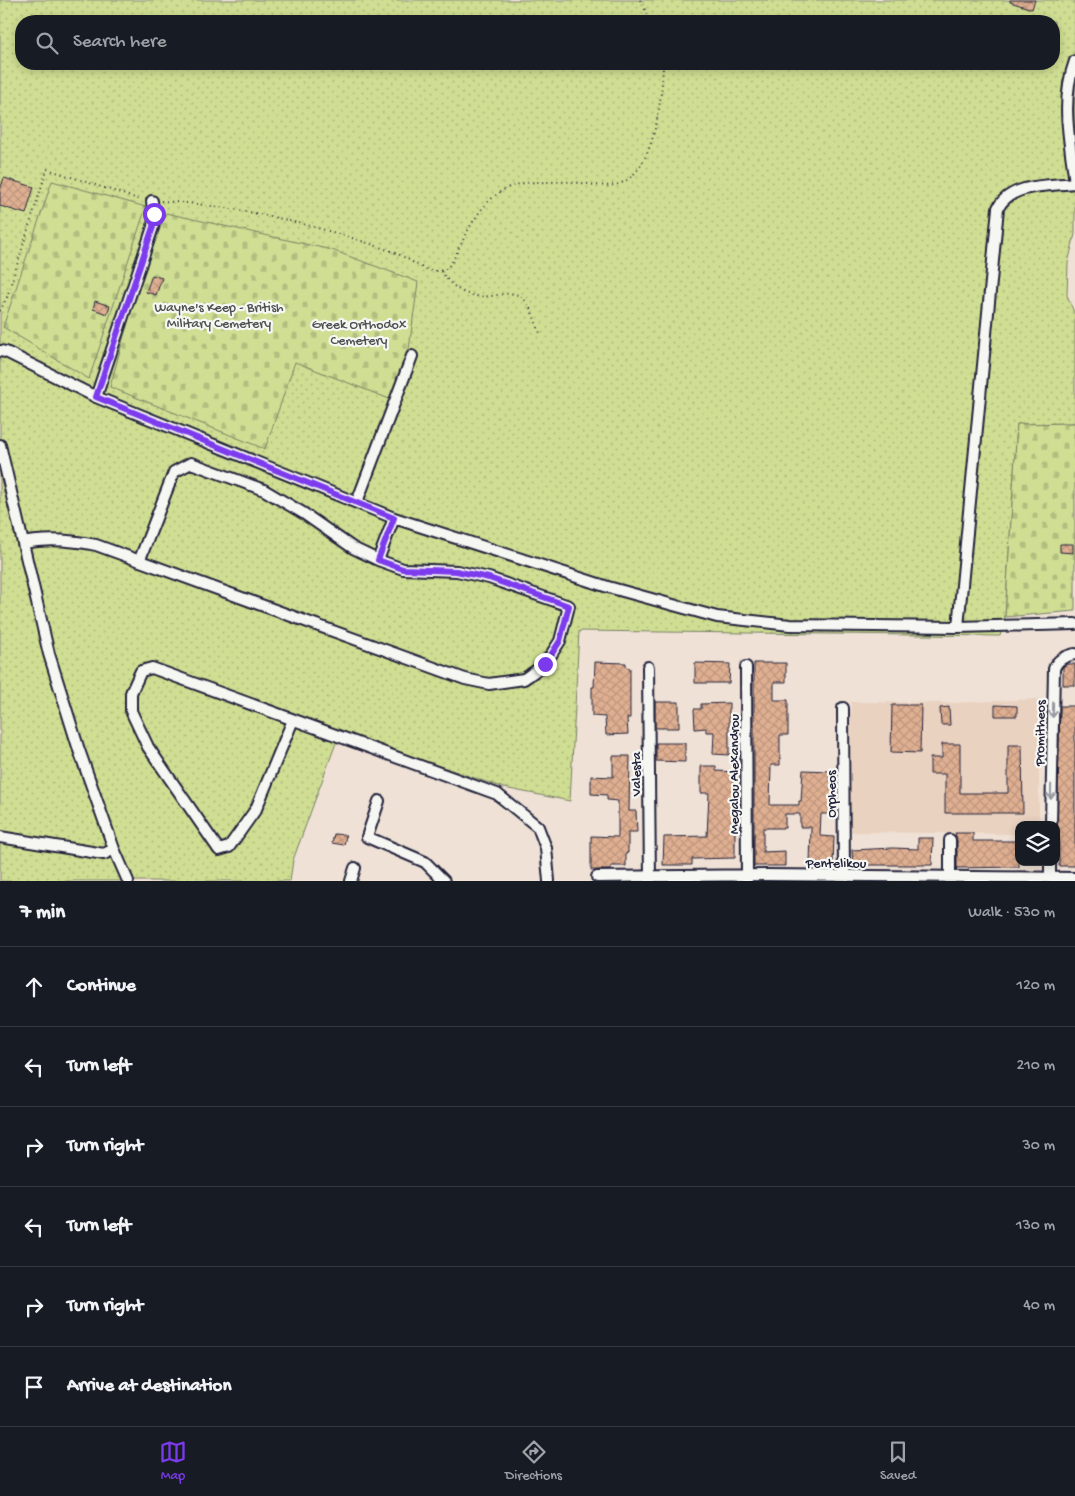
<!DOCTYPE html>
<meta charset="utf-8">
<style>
:root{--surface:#171b24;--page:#20242c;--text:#f1f3f6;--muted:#9ea1a6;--line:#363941;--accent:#7c3aed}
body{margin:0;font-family:"Gochi Hand",sans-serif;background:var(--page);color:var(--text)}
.controls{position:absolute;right:15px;bottom:15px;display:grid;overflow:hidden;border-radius:10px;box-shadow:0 2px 8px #0003}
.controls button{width:45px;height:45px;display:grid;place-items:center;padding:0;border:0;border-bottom:1px solid var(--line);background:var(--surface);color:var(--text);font:25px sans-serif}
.stop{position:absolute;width:15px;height:15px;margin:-11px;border:4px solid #7c3aed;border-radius:50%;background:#fff}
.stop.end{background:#7c3aed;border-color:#fff;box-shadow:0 1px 5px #0008}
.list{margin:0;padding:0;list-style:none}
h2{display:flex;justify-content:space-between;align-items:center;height:65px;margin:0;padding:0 20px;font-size:21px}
h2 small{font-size:16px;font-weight:400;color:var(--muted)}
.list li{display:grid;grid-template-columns:32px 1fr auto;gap:15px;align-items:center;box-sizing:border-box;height:80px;padding:0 20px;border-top:1px solid var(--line)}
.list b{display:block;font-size:19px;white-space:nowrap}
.list em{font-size:16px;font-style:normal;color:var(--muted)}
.icon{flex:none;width:28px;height:28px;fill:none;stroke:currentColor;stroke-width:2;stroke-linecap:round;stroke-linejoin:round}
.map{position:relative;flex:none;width:1075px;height:881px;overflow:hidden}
.search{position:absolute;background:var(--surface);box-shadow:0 2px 8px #0003;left:15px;right:15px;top:15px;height:55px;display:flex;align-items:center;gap:12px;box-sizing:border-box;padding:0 18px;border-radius:20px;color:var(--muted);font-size:19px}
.sheet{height:545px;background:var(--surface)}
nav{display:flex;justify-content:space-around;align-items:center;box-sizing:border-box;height:70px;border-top:1px solid var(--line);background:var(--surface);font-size:14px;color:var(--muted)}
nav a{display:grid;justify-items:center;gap:2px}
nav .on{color:var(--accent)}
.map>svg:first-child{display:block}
.built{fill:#ead2c1}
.grass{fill:url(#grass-dots);stroke:#788066;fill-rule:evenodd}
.cemetery{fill:url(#cemetery-stones);stroke:#788066}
.building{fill:url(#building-cross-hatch);stroke:#22223b}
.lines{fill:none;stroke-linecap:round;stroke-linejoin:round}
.minor-casing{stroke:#22223b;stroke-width:14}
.path{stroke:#22223b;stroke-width:2;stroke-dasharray:1 4;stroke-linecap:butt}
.minor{stroke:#f6f6f2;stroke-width:10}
.oneway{stroke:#9797a0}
.route{stroke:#7c3aed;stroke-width:6}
.labels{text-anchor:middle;stroke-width:4.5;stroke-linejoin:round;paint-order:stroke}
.park-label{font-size:14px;fill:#4d5151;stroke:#f6f6f2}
.street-label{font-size:14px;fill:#22223b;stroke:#f6f6f2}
</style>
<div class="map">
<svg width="1075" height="881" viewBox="0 0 1075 881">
<defs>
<pattern id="grass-dots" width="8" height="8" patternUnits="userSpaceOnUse" patternTransform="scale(1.25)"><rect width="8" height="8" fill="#cfde92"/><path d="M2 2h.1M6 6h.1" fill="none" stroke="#b1be7f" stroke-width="1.8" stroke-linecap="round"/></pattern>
<pattern id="cemetery-stones" width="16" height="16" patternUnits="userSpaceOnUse" patternTransform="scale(1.25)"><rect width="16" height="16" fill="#cfde92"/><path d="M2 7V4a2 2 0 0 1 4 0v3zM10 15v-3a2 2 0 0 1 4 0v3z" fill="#b1be7f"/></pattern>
<pattern id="building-cross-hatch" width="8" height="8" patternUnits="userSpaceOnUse" patternTransform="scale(1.25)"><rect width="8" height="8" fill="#dfaf91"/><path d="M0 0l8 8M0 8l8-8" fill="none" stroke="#bf967e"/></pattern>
</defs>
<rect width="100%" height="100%" fill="#efe1d5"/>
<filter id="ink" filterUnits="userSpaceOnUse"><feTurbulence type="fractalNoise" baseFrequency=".02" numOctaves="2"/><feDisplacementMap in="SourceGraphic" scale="10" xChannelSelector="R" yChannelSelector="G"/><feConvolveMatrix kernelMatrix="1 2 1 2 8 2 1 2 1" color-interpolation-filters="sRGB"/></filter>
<g filter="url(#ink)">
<path class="built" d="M1039 699V825H1019V834L850 832 851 702 950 703Z"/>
<path class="grass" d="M0 0H1075V234L1068 263 1067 295 1075 315V423L1017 424 1005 617 1000 636 579 631 570 801 504 788 340 732 293 860 290 881H0ZM21 21H1054V64H21Z"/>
<path class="cemetery" d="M52 181 146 207 89 379 3 327Z
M166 213 332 250 418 282 409 349 392 400 295 362 265 449 110 387 137 288Z
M1075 423V611L1005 617 1017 424Z"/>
<path class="building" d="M1010 0H1035L1032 9 1010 2Z
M4 178 34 187 26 214 0 206V190Z
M152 275 162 278 156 295 146 292Z
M95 301 110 306 107 314 93 309Z
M1060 544H1073V553L1060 552Z
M595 662 626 663V667L630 668V718H627L628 734 606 735 605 717 592 716V687H594Z
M695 663 730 664 729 683H695Z
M754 663H786V682H774V700H788V735H780V765H771L770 805H799V801H801L803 770 830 771V780H833L832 814H821L820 836 834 837 833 864H810L811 827H800V814H785V828H763V852L785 851V866H754Z
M1067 664H1075V685H1063V667Z
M655 702H679V728H655Z
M729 703V755L713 754 714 732H706V728L695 729 694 709H701V704Z
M892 705H921L920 753 891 752Z
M995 705 1017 706V716H995Z
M1060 706H1075V866H1059V828H1057Z
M949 707 950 725H941L940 708Z
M656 743H685V762L656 761Z
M942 744H960V793H1008V745H1022L1023 813H945V774H930V758H942Z
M613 756H630L629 811H636L637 832H628V853H626V866H611V870H591V836L618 837V801L607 800V795L591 794V776L613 777Z
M701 766H716V771L734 772V804H740V828H735V858L692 859V865H663L664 837 707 836 709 793H701Z
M955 833H973V841H1019V867L957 868V840Z
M334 834 346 835 344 845 332 843Z
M918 838H933L932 865H853L852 850 893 848 918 849Z"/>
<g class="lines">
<defs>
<path id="minor" d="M0 351 6 352 96 397 394 518 608 587 717 617 790 625 958 627 1075 624
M96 397 153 227 154 218 152 201
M0 445 49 654 79 750 114 849 128 881
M357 502 412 356
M23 543C48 538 71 540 96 545L465 679 489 684 524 679 545 664 560 641 569 606 489 578 457 571 403 569 378 560 353 548 303 513 264 490 191 463 174 472 140 559
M378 560 394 518
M958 627 998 208C1011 183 1050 186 1075 183 1070 141 1060 102 1075 61
M648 667 650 881
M746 667 747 880
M843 708 844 881
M293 720 256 809 229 847 219 850 148 747 131 711V693L141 671 152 668 497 794 538 827 546 848 549 881
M379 801 367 837 425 862 444 881
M1051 825 1054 669C1057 659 1066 656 1075 654
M0 837 104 854 114 849
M597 877 766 875 1075 878
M351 881 355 868
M950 881V840
M1050 881V862"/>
</defs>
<use href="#minor" class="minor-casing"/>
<path class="path" d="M640 0 651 21
M161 201C230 205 299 221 365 242 376 246 389 250 400 255 411 260 422 270 434 271 439 271 445 270 448 267 454 261 457 251 461 244 469 227 481 206 496 195 509 184 526 182 542 182 555 182 568 181 580 183 591 184 603 187 614 185 655 179 662 97 663 64
M441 271C454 292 473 300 497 295 504 294 513 292 520 296 531 303 535 322 540 333
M0 311 7 297 47 169 141 200"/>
<use href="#minor" class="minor"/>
</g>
<defs><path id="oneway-shaft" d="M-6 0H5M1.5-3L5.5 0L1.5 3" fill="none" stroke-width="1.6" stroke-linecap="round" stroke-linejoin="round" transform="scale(1.25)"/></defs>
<g class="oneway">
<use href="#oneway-shaft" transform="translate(1053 710) rotate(91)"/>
<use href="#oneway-shaft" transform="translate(1051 792) rotate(91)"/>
</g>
</g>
<g class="lines" filter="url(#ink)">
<path class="route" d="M154 214 153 227 96 397 394 518 378 560 403 569 456 571 489 578 569 606 560 641 545 664"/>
</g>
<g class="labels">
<g class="park-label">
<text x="219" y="311">Wayne's Keep - British<tspan x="219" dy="16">Military Cemetery</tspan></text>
<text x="359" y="328">Greek Orthodox<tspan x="359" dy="16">Cemetery</tspan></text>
</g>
<g class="street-label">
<text transform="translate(1039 733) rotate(-89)" y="5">Promitheos</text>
<text transform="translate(635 774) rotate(-90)" y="5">Valesta</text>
<text transform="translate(733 774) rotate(-90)" y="5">Megalou Alexandrou</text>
<text transform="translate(830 794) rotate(-90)" y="5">Orpheos</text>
<text x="836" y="867">Pentelikou</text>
</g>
</g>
</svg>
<div class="controls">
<button><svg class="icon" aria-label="layers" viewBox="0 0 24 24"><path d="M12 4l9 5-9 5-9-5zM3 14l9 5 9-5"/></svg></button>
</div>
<div class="stop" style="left:154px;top:214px"></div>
<div class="stop end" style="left:545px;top:664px"></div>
<div class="search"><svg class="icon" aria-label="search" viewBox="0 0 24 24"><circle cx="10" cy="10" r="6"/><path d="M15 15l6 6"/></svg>Search here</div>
</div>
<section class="sheet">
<h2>7 min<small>Walk · 530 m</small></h2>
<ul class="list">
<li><svg class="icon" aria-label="ahead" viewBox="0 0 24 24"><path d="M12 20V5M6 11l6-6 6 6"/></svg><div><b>Continue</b></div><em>120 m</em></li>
<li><svg class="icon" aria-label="left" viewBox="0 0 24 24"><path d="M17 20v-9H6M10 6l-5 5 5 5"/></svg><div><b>Turn left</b></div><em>210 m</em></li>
<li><svg class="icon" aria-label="right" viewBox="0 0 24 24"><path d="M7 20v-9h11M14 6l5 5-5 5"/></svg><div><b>Turn right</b></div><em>30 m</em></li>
<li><svg class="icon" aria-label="left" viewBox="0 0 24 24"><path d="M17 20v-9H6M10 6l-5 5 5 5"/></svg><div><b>Turn left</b></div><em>130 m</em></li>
<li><svg class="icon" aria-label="right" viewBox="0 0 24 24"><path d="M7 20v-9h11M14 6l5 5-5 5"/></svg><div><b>Turn right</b></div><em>40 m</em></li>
<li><svg class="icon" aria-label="arrive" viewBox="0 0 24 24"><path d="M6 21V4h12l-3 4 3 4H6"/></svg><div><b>Arrive at destination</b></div></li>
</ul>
</section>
<nav>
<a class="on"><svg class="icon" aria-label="map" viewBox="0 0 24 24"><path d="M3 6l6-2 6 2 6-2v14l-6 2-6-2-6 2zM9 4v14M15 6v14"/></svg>Map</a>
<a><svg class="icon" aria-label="directions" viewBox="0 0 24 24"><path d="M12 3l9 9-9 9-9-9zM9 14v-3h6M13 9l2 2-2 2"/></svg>Directions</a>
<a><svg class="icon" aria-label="saved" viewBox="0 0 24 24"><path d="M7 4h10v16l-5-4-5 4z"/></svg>Saved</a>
</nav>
